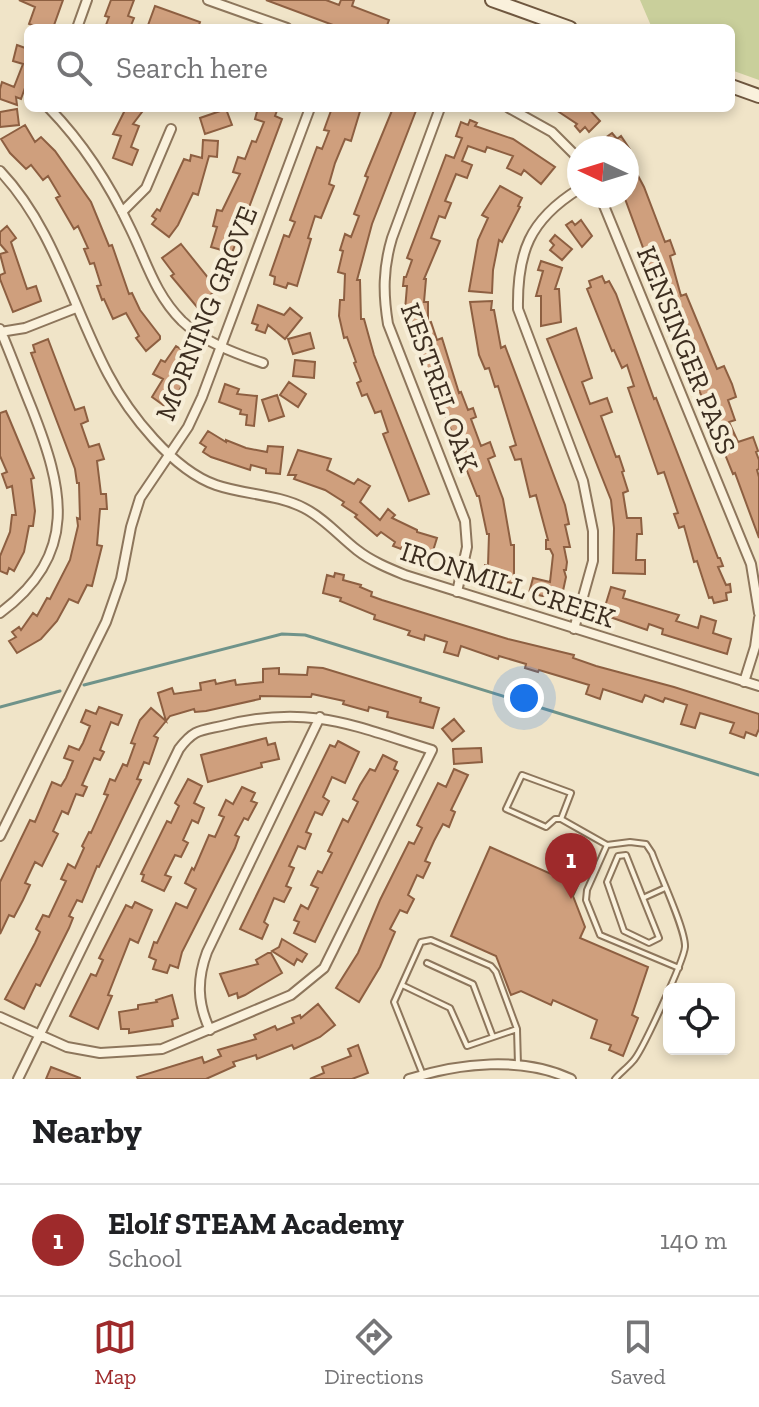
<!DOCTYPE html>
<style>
:root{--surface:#fff;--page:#f2f2f2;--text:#202124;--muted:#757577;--line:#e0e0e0;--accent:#9e2a2b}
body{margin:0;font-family:"Zilla Slab",serif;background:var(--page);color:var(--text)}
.controls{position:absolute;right:24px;bottom:24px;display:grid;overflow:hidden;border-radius:12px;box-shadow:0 4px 12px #0003}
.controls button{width:72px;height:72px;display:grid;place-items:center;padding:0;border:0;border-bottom:2px solid var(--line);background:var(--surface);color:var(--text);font:40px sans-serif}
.compass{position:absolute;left:567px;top:136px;width:72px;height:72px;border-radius:50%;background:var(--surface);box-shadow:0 4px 12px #0003;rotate:274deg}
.you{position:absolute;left:524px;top:698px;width:28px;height:28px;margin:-20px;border:6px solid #fff;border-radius:50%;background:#1a73e8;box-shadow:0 0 0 12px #1a73e833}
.badge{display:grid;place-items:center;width:52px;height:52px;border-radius:50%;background:var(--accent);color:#fff;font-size:26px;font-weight:700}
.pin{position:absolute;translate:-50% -66px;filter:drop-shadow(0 2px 4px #0008)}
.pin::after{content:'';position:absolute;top:42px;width:28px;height:24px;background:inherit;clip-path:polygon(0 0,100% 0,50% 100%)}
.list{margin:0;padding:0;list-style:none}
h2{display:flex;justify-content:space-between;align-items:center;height:104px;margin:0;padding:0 32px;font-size:34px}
h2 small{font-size:26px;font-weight:400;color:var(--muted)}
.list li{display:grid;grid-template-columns:52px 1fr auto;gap:24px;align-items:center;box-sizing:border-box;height:112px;padding:0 32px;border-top:2px solid var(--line)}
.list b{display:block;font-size:30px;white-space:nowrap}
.list p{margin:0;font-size:26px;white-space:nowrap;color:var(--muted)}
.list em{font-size:26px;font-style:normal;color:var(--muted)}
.icon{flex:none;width:44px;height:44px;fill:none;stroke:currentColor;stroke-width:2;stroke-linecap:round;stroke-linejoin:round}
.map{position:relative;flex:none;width:759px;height:1079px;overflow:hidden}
.search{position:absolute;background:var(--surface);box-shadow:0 4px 12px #0003;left:24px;right:24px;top:24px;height:88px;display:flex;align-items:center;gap:20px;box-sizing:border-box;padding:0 28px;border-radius:12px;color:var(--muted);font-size:30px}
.sheet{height:216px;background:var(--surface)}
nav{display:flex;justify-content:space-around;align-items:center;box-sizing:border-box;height:112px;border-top:2px solid var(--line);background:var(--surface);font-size:22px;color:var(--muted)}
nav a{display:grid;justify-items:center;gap:4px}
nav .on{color:var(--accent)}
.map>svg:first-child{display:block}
.green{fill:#c9cf9b}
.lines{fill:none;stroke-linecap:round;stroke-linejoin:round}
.stream{stroke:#6f938a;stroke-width:3}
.building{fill:#cf9f7d;stroke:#8d5f41;stroke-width:2}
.service-casing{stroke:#8d765c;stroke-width:8}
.minor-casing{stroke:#8d765c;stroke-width:12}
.secondary-casing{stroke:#6f573f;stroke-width:16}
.service{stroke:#faf1dc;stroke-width:4}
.minor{stroke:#faf1dc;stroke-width:8}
.secondary{stroke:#faf1dc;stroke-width:12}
.labels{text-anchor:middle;stroke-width:8;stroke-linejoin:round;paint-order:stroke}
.street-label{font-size:28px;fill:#3d2e20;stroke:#f7eed8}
</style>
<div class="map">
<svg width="759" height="1079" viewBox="0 0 759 1079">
<rect width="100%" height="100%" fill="#f0e4c8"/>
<path class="green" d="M640 0H759V80L731 70V28H652Z"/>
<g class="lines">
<path class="stream" d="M84 685 282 634 305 635 759 775
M0 707 60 691"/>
</g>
<path class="building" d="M19 0H63L53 28H40L29 24 35 7Z
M111 0H134L128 16 134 18 130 28 106 25 109 17 105 16Z
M266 0H326L339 5 341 0H354L352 6 389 20 386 28H341Z
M155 6 200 22 198 28H147Z
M17 45 28 49V86L26 85 21 99 16 97 17 105 0 99V89L2 82 14 87 23 64 13 61Z
M126 108H145L133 124 139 126 131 147 138 150 132 165 113 158 121 136 113 134Z
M258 108H278L275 116 282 119 232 253 211 247 217 227 213 226 217 210 222 211 240 174 233 172 238 157 245 159 252 141 256 142 264 122 255 119Z
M332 108H361L351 141 345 139 335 163 329 184 334 186 321 218 315 216 308 238 311 239 297 286 288 283 286 288 274 284 275 277 270 275 284 235 289 237 295 222 290 220 317 147 322 149 329 131 324 130Z
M393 108H417L372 224 357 280H360L361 319H364L374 355 429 494 409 501 383 434 388 432 381 411 375 413 367 394 362 396 357 383 361 381 354 363 356 362 347 337 344 338 339 316 340 300H344L345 274 338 272 343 251 340 250 345 234 351 237 359 216 354 214 368 177 365 176Z
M553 108H588L600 121 589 132 585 127 580 132 575 126 577 124Z
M17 109 19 125 0 127V112Z
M226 109 232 125 205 134 200 118Z
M470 120 477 123 475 126 513 139 555 167 541 184 524 170 521 175 507 168 513 156 487 147 485 152 468 146 462 161 472 165 467 178 456 174 445 201 451 203 445 218 439 216 431 238 440 241 424 279H426L424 302H428V323L431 322 437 340 442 338 459 393 461 392 468 410 473 408 476 417 471 419 481 446 490 442 495 456 488 459 503 499 511 545H514V583L484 580 485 565H488L489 534H487L479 496H477L414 337 411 310H405L407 286H403L404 277H406L412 260 407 258 446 155 454 158 462 138 456 136 461 122 468 125Z
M25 125 35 142 41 137 55 151 91 202 109 246 112 245 129 294 132 293 140 310 160 336V339L146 351 136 338 139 336 126 313 113 319 104 299 102 300 97 286 101 285 94 263 90 264 84 249 88 248 78 226 74 229 56 198 60 196 48 176 43 180 31 165 26 169 10 153 1 139Z
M612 133 617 139 621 136 629 148H591Z
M203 140 218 141 217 157 209 156 198 195 193 193 178 225 169 237 152 224 156 219 152 216 157 209 160 211 184 159 190 161 191 155 202 158Z
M627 155 644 187 665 242 670 240 675 254 670 256 681 296 686 294 717 369 724 366 732 384 736 397 728 400 735 420 729 422 738 442 753 437 758 451 756 452 759 460V469L757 470 759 477V538L735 473 733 474 676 333 673 324 677 323 671 309 668 310 649 264 624 196H627Z
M500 186 522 198 518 206 520 207 502 242 499 240 493 270 492 293 469 291 478 240 488 218 482 215Z
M581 220 592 236 582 247 566 225 572 221 575 225Z
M7 226 16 238 11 242 27 289 36 286 41 301 13 312 0 279V275L5 273 0 254 7 252 0 244V232Z
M555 235 572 249 562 260 550 250 554 245 550 241Z
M181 244 217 289 197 307 171 276 174 274 162 258Z
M541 261 562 268 555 289H559L561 322 541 326V296H536L543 271 538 270Z
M602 276 605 283 609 281 616 294 654 399 656 398 718 558H720L723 566 718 567 726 585 730 584 731 592 726 593 727 600 714 603 712 597 709 598 697 561 694 562 684 526 679 528 674 514 678 513 664 472 658 474 628 388 634 386 627 365 622 368 614 350 612 351 587 289 591 287 589 281Z
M492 301 491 310H494L501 348 505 346 565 505 569 524 565 525 570 547H564L567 562 566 570H564L566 577 561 600 529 593 533 578 550 582 553 555 550 549H546V540H548L536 495 530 497 521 459 515 460 510 447 516 445 498 386 495 387 489 368 485 369 479 355 470 302Z
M258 305 284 315 290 308 302 318 285 339 268 325 265 333 256 330 258 325 252 323Z
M576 328 592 378 582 382 590 404 607 398 612 412 601 416 616 457 619 456 624 471 622 472 628 491 623 493 627 518H641L642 534H637L636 560H645V574L613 573 614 528 611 500 547 339Z
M310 333 314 348 293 354 288 339Z
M48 339 75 410 84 407 88 421 81 424 89 447 99 444 104 459 97 461 101 494H106L107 509H100L97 545 102 546 92 586 87 585 78 603 69 599 57 621 41 639 17 653 9 641 16 637 12 632 19 627 21 630 33 613 37 616 47 598 50 599 70 560 78 526 77 518 80 519 79 483H77L75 469 31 353 35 352 33 345Z
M176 346 190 355 186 361 190 364 184 372 188 374 177 395 179 396 174 404 170 401 166 407 152 397 163 379 153 374 161 360 165 362Z
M295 360 315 362 314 378 293 376Z
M289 382 306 394 298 407 280 395Z
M225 384 239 389 237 394 257 396 254 426 246 425 247 415 240 414 241 410 219 402Z
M277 395 284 416 269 421 262 400Z
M6 411 34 478 31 479 35 511 33 526H29L24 552 14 571 9 568 7 574 0 571V556L10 532 12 515H16L12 486 7 488 2 474 7 472 0 456V413Z
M208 431 226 442V440L246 448 267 452 268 446 283 447 280 474 266 473V469L251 465 250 470 211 457 203 452 206 447 200 443Z
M298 450 331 459 327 470 354 484 358 479 370 486 360 502 380 520 388 509 395 515 392 518 417 530V532L437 538 432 554 426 552 424 557 403 545 401 549 393 546 395 542 381 532 377 536 355 517 357 515 342 505 344 502 325 490 294 479 296 475H288Z
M335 573 344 575 343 580 361 585 360 587 372 592 371 596 382 600 508 639 574 655 573 658 596 666 674 687 759 714V729L756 736 746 732 744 738 730 733 734 723 700 713 695 728 681 724 687 705 665 698 663 702 645 695 642 702 603 689 600 699 586 694 589 685 539 670 538 672 525 668 526 664 499 656 498 659 461 646 458 656 444 652 447 642 425 635 424 640 408 635 410 631 374 619 375 615 340 601 341 598 323 593 327 575 334 577Z
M611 587 625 591 623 598 679 615 676 621 698 628 701 616 716 621 713 633 731 639 727 654 662 634 663 629 649 624 647 630 610 617V615L603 613Z
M308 667 323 668 421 698 420 702 439 708 433 728 387 717 388 712 369 707 368 711 343 704 344 701 312 694 311 697 260 696V699L206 711 195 712 194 709 170 716 154 736 158 738 149 764 144 762 137 779 141 780 137 788 99 867 97 866 82 902 77 900 69 916 73 918 69 928 40 986 36 984 24 1009 5 999 35 943 40 932 36 929 43 915 49 917 66 881 61 879 68 864 75 868 84 848 82 846 89 832 91 833 108 795 104 794 110 779 115 781 123 764 127 766 135 744 131 743 140 720 151 708 166 721 158 693 172 688 174 694 201 690 200 683 215 680 216 684 235 680 236 685 263 682V669L279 668V674L307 675Z
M99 707 122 715 118 725 111 722 100 750 104 752 100 760 94 758 82 785 87 787 83 796 76 794 68 814 62 811 53 831 58 834 42 866 35 862 25 883 30 885 23 900 14 917 9 915 0 934V882L30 820 35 822 52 782 61 786 66 778 73 761 64 758 69 746 79 750 83 743 90 726 81 722 86 710 96 714Z
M454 719 464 731 452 741 442 729Z
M266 738 268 745 275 743 279 759 261 763 262 767 208 782 201 755Z
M338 741 359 752 345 783 332 777 323 797 329 801 322 815 315 812 306 832 311 834 305 849 298 846 289 866 294 868 286 886 291 888 284 902 274 898 264 922 268 925 262 939 240 929 330 745 335 747Z
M481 748 482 762 454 764 453 749Z
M383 755 397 762 394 769 398 771 315 942 294 933 299 922 294 920 301 905 308 909 318 888 311 885 318 871 322 873 332 853 328 851 343 819 348 822 358 802 353 799 360 785 370 769 375 771Z
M454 769 468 775 451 810 455 812 449 827 443 824 434 841 425 861 430 863 423 878 417 875 408 895 414 899 407 913 400 910 390 929 395 932 380 967 359 1002 336 988 358 953 380 900 409 842 414 844 422 828 417 825 438 783 446 787Z
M188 779 202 786 194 803 204 808 198 823 192 820 183 840 188 843 181 857 175 855 165 875 171 877 164 891 142 881 144 875 141 874 167 821 171 823 179 806 175 803Z
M242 787 255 793 251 801 257 803 248 820 244 818 235 835 239 837 235 848 182 952 178 968 170 965 167 973 153 969 156 960 149 957 154 942 157 943 176 903 187 908 196 889 185 883 192 868 194 870 209 835 215 837 224 817 219 815 226 800 233 804Z
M490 847 551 874 563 847 590 859 573 896 585 927 580 938 648 967 632 1015 638 1018 623 1056 609 1050 611 1045 591 1038 597 1020 553 1000 551 1005 521 991 511 995 496 956 451 936Z
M135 902 152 910 138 943 130 939 108 995 112 996 98 1029 70 1016 91 974 96 976 103 960 99 958 126 905 132 908Z
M282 939 307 954 302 962 297 959 294 965 272 951 279 947Z
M268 953H271L282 973 245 995 238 998 237 993 229 996 220 974 258 964 256 960Z
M172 995 178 1018 172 1020 173 1026 129 1033V1029H121L119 1012 138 1009V1005L157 1002 156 1000Z
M318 1004 335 1025 320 1037 294 1049 292 1045 257 1059 256 1055 233 1062 235 1066 206 1079H138L137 1077 202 1057 204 1063 221 1056 218 1050 256 1039 254 1035 275 1026 277 1030 294 1023 292 1018 300 1015 301 1018Z
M358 1045 368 1073 352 1079H310L324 1073 322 1067 351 1056 348 1049Z
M51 1067 80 1078V1079H46Z"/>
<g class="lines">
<defs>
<path id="service" d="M561 819H555L546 827 506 809 522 775 571 793 561 819 607 845
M643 898 626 855 618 856 607 882 624 931 649 943 659 938 643 898 665 888
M427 963 473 984 493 1037
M402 985 450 1008 467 1046 517 1029
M423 1075 394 1002 421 942 431 940 491 966 496 972 517 1029 518 1065
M615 1079C621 1072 627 1068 633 1061 642 1052 684 960 685 947 686 930 659 873 652 853L646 844 630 842 607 845 587 890 586 900 600 935 679 968"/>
<path id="minor" d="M208 0 287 28
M77 28 87 0
M49 108C84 144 110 185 131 230 147 263 155 294 182 321 204 342 234 353 263 363
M440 108 392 238C383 268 383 294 388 324L465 521 467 547 457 592
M509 108 552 132 579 159
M0 171C54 228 72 306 108 374 129 414 173 470 216 485 245 495 277 494 304 508 324 518 339 536 357 550 371 561 388 568 405 575L759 686
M600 196 751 564 759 613
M122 212 146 188 171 129
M0 329C11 355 21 382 32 409 63 488 80 554 0 613
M0 332 25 328 76 308
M574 629 593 561V531L583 481 518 309C517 253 529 220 579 189
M744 682 755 647 759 618
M0 836 106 622 121 579 131 527 140 498 188 427 202 397 310 108
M0 1017 67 1047 100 1053 133 1051 162 1049 291 995 324 968 432 750C354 726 310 704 226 725 201 731 195 728 179 749L39 1036 18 1079
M210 1030C197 1003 197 979 207 952L320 717
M409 1079C459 1063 522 1056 571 1079"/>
<path id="secondary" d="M492 0 570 28
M731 86 759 96"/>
</defs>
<use href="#service" class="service-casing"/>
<use href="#minor" class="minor-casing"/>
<use href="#secondary" class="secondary-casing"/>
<use href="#service" class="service"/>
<use href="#minor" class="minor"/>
<use href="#secondary" class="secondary"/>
</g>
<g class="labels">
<g class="street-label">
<text transform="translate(206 313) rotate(-68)" y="10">MORNING GROVE</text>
<text transform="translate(687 350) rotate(68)" y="10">KENSINGER PASS</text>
<text transform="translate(440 387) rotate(70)" y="10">KESTREL OAK</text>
<text transform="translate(508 584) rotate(18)" y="10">IRONMILL CREEK</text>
</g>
</g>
</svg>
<div class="controls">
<button><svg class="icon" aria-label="locate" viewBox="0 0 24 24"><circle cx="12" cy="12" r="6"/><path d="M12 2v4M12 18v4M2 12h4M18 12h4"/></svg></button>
</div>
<svg class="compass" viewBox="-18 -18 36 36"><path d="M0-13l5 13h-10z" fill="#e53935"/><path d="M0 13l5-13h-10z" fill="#757577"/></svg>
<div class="you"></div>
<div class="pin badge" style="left:571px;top:899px">1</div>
<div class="search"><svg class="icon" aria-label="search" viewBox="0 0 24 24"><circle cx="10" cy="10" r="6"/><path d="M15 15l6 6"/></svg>Search here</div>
</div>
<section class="sheet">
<h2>Nearby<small></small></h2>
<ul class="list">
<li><span class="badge">1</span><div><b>Elolf STEAM Academy</b><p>School</p></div><em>140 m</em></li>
</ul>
</section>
<nav>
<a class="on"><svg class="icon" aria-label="map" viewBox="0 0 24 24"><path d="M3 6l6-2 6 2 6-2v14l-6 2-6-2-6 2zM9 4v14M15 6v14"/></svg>Map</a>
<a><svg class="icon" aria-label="directions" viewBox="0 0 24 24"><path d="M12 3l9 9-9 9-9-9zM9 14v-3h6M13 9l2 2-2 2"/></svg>Directions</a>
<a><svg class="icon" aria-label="saved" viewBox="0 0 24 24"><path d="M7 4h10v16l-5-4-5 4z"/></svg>Saved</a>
</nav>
